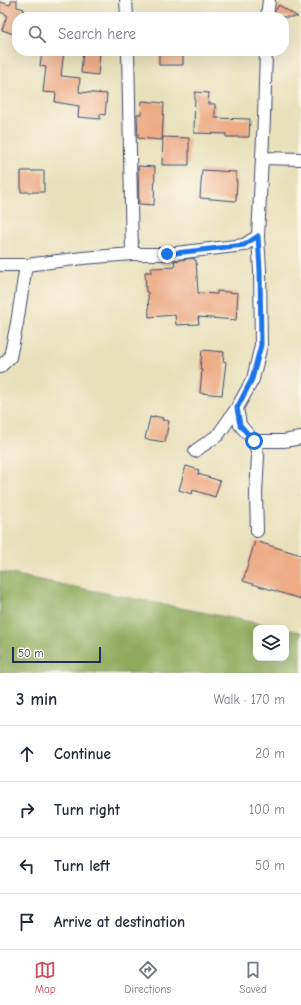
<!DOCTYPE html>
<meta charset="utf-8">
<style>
:root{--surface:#fff;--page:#f2f2f3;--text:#1f2937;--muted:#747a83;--line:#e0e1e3;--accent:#d1495b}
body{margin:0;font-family:"Comic Neue",sans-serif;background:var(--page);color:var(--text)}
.controls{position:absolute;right:12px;bottom:12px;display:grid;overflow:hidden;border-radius:8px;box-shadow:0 4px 16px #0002}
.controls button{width:36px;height:36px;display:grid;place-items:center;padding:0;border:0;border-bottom:1px solid var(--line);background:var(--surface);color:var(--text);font:20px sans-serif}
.scale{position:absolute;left:12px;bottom:10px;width:89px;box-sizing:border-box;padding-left:4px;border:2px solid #1b2f5e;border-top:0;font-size:11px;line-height:14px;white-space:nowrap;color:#1b2f5e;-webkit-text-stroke:3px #fbf7ec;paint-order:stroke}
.stop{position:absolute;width:12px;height:12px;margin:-9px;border:3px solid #1a73e8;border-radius:50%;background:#fff}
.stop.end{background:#1a73e8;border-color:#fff;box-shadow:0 1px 4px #0008}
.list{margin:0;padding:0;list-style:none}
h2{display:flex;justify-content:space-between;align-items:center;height:52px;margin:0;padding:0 16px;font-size:17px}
h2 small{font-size:13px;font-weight:400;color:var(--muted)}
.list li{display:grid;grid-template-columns:26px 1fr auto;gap:12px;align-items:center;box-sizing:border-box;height:56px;padding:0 16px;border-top:1px solid var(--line)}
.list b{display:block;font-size:15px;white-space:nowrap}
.list em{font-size:13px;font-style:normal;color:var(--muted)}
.icon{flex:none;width:22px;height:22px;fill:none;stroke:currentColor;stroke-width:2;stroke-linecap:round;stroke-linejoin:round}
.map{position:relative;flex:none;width:301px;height:673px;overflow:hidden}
.search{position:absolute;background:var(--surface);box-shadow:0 4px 16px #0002;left:12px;right:12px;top:12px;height:44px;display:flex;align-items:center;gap:10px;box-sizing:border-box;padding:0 14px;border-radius:16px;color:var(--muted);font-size:15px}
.sheet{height:276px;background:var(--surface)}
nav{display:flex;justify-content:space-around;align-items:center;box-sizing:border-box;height:56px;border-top:1px solid var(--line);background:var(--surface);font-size:11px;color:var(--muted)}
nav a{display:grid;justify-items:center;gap:2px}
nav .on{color:var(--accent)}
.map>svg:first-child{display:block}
.forest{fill:#8eaa5c;stroke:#546c5d}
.building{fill:#edab86}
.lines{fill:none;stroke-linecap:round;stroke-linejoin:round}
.minor-casing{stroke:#3a4a6c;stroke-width:14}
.minor{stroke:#fff;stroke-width:12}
.route{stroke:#1a73e8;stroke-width:5}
</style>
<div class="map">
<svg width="301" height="673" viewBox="0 0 301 673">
<rect width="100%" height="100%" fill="#fbf7ec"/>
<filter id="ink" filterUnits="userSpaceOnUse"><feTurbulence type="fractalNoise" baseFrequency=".025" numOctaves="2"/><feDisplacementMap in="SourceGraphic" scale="8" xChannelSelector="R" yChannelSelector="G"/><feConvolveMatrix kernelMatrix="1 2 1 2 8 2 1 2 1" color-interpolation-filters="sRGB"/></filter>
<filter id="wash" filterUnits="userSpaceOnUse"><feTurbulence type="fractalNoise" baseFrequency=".012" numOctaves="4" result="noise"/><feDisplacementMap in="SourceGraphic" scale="16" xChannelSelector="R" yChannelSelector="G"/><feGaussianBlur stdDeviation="0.9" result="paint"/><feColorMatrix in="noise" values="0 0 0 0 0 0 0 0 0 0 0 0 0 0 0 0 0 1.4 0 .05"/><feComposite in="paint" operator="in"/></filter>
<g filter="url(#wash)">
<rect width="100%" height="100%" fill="#e9e0bb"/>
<path class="forest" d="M0 572 281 628H256V658H286V629L301 632V673H0Z"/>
<g id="blocks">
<path class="building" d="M12 0H17V7L24 9 21 17H17V35L2 30 7 15 0 12V2L10 5Z
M279 5 298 17H275V11Z
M42 51H64L61 76 80 78 79 92 107 94 105 115 100 114V119L78 117 79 106 55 102 56 93 43 92 46 67 40 66Z
M83 51H100L98 75 81 73Z
M159 51H183V65H159Z
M195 92 209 93 208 104H215V118L250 119 249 137H226V134L194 133Z
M142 101 164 103 162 140 138 138 137 114H141Z
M163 137 189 138V165H162Z
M138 166 155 167 154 205 139 204Z
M202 170 236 172V181H237L236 201 200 198Z
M21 171H44V192H21Z
M194 258V260H196L198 293 217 294V291L238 293 236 320 198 317 199 324 176 325 175 315 149 317 148 292H146L145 272H152L151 268 175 267 174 261Z
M202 350 224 352 223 361 226 362 222 395 200 393 202 370H200Z
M154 416 163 418 162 420 169 421 165 442 145 439 150 417 154 418Z
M186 466 199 470 198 474 220 481 215 497 193 490 192 494 179 490Z
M255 541 301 555V599L243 581Z"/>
</g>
</g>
<g filter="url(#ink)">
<use href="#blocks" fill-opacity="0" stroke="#3a4a6c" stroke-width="1"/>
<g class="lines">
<defs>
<path id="minor" d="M126 0 127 17
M267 17 269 0
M128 51 132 254
M263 158 301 159
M0 265H26L83 258 132 254H167L244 245 258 236
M0 367 10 357 17 323 26 265
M254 441H284L301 438
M195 451 218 435 237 408
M257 531 256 493 258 456 254 441 240 425 237 408 253 379 261 345 260 270 258 236 264 118 266 51"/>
</defs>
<use href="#minor" class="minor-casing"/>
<use href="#minor" class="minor"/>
</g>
</g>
<g class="lines" filter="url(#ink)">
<path class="route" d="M167 254 244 245 258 236 260 270 261 345 252 379 237 408 240 425 254 441"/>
</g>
</svg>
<div class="controls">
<button><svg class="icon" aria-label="layers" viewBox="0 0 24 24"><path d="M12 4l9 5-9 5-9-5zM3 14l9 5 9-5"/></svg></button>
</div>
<div class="scale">50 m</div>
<div class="stop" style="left:254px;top:441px"></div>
<div class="stop end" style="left:167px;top:254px"></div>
<div class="search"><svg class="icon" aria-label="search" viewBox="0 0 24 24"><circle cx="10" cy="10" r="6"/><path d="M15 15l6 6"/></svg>Search here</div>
</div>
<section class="sheet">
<h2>3 min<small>Walk · 170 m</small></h2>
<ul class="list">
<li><svg class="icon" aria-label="ahead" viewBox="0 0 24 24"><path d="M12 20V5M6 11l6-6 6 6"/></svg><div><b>Continue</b></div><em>20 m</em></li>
<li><svg class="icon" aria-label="right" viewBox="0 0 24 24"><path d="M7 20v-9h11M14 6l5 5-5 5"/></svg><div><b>Turn right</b></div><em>100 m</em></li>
<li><svg class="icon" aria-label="left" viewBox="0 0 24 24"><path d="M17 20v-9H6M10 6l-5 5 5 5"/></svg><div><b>Turn left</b></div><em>50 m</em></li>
<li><svg class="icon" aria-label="arrive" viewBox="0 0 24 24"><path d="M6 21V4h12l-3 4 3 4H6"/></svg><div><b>Arrive at destination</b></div></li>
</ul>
</section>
<nav>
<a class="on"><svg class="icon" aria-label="map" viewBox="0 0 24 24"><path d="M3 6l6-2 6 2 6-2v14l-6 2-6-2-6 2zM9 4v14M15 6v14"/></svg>Map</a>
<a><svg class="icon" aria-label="directions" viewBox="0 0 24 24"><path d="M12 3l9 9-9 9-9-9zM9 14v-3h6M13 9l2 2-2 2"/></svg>Directions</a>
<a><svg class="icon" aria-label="saved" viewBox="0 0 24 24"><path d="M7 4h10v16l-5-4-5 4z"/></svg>Saved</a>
</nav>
